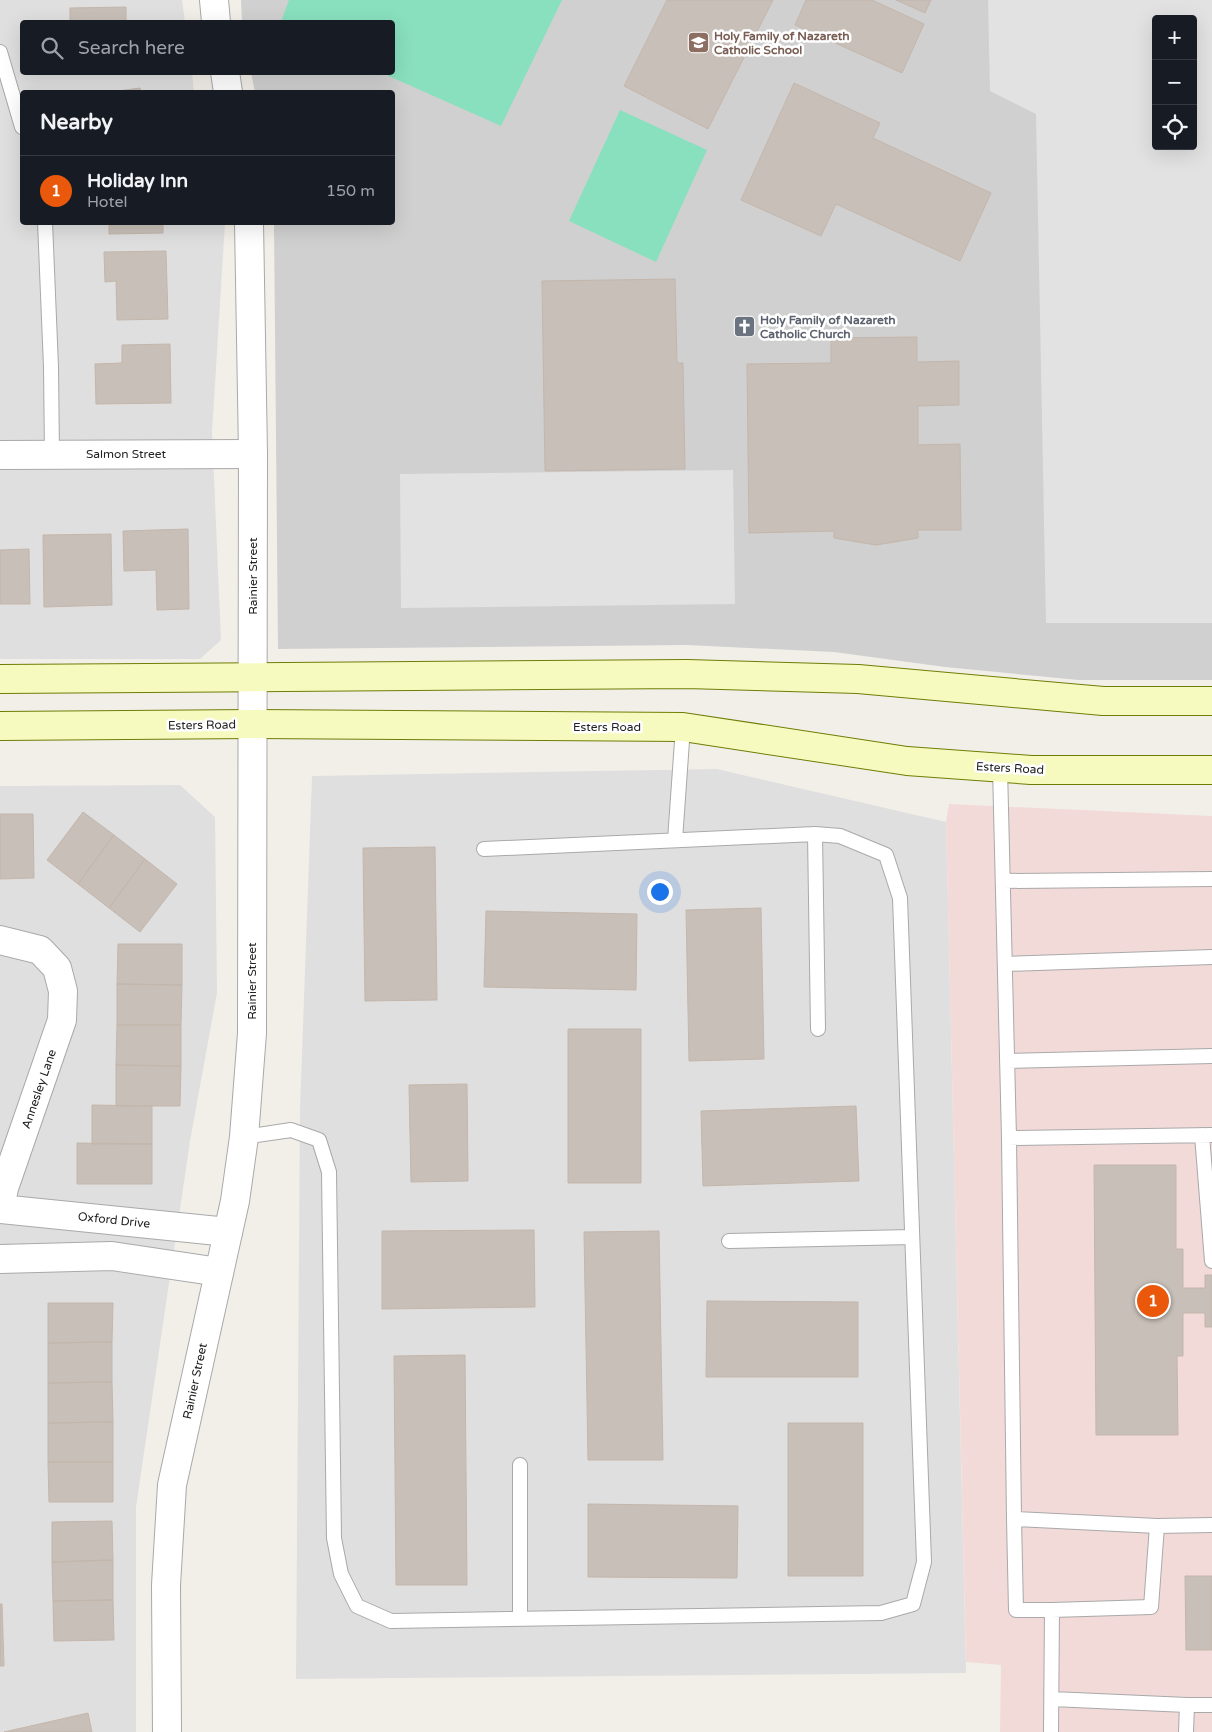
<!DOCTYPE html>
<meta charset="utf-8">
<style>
:root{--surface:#171b24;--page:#242831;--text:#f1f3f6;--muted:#9ea1a6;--line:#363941;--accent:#ea580c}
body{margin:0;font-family:"Varela Round",sans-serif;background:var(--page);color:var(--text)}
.controls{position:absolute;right:15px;top:15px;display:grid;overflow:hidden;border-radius:5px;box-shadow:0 5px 20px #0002}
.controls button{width:45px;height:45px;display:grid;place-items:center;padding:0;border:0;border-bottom:1px solid var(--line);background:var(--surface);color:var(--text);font:25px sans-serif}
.you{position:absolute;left:659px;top:891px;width:18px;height:18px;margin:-12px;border:4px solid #fff;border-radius:50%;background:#1a73e8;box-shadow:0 0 0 8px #1a73e833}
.badge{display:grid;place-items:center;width:32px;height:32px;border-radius:50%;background:var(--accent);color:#fff;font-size:16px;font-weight:700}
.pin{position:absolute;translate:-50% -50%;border:2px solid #fff;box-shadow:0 1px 5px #0006}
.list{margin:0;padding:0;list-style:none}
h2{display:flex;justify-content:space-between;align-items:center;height:65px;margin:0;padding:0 20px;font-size:21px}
h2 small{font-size:16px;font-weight:400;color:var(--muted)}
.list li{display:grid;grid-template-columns:32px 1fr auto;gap:15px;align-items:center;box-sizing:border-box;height:70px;padding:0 20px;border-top:1px solid var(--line)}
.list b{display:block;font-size:19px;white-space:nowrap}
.list p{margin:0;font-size:16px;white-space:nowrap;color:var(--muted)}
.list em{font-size:16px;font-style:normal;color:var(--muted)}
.icon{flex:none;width:28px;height:28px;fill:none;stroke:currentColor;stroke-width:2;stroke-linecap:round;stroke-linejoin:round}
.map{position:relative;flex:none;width:1212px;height:1732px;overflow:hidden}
.search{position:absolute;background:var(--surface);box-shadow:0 5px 20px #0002;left:20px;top:20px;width:375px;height:55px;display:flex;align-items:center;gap:12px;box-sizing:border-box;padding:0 18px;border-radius:5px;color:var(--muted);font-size:19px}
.panel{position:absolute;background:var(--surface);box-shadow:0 5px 20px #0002;left:20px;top:90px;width:375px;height:135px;border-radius:5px}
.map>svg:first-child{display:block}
.residential{fill:#e0dfdf}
.commercial{fill:#f2dad9}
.religious{fill:#d0d0d0;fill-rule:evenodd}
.pitch{fill:#88e0be}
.parking{fill:#e2e2e2;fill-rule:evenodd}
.building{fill:#c7bfb8;stroke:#c4b6ab}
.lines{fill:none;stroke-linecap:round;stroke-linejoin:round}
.service-casing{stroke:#a9a9a9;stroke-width:16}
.minor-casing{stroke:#a9a9a9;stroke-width:30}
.tertiary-casing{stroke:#a9a9a9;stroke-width:30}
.secondary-casing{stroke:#707d05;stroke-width:30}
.service{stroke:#fff;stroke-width:14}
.minor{stroke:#fff;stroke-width:28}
.tertiary{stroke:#fff;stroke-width:28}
.secondary{stroke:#f7fabf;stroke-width:28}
.labels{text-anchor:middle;stroke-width:5;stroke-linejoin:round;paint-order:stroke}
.education-label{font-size:12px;font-weight:bold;fill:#785e54;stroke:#fff;text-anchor:start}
.worship-label{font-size:12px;font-weight:bold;fill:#5b616d;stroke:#fff;text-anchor:start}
.street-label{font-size:12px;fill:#222;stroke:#fff}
</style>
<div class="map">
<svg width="1212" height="1732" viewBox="0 0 1212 1732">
<rect width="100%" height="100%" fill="#f2efe9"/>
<path class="residential" d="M0 0H182L185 22H22V72L192 73 194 92H22V222L225 223 212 432 221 640 200 659H0Z
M717 769 946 822 966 1673 296 1679 300 1109 312 776Z
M180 785 215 817 217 993 190 1141 136 1507V1732H0V786Z"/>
<path class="commercial" d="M949 804 1212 816V1732H1000L1001 1665 966 1662 946 822Z"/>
<path class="religious" d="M241 0H1212V680H1079L945 667 834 652 687 645 278 649 274 223 392 222V92H255L251 73 392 72V22H242ZM1156 19H1193V146H1156Z"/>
<path class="pitch" d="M289 0H562L501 126 382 73 392 72V22H281Z
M620 110 707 150 656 262 569 221Z"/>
<path class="parking" d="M988 0H1212V623H1046L1036 114 990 91ZM1156 19H1193V146H1156Z
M733 470 735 604 401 608 400 474Z"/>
<path class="building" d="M667 0H773L708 129 624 86Z
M806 0H872L924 24 902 73 795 25Z
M896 0H931L925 13Z
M126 7V22H70V8Z
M71 72H136V73L71 74Z
M794 83 880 123 873 138 991 193 960 261 836 204 821 236 741 200Z
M140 88 141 92H111Z
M109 222H163V233L109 234Z
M166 251 168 319 117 320 116 281 105 282 104 252Z
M675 279 677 363H683L685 469 545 471 542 281Z
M917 337V362L959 361V405L918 406V445L960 444 961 530H918V538L876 545 834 538V531L749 533 747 364 831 363V338Z
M170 344 171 403 96 404 95 364 122 363V345Z
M188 529 189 609 157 610 156 570 124 571 123 531Z
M111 534 112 605 44 607 43 535Z
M29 549 30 604H0V550Z
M83 812 114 835 78 884 47 860Z
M0 814H33L34 878 0 879Z
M114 835 145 859 109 908 78 884Z
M435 847 437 1000 365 1001 363 848Z
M145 859 177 884 140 932 109 908Z
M761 908 764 1059 689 1061 686 910Z
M486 911 637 914 636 990 484 987Z
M118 944H182V985L117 984Z
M117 984 182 985 181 1025H117Z
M117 1025H181V1066L116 1065Z
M568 1029H641V1183H568Z
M116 1065 181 1066 180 1106H116Z
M467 1084 468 1181 411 1182 409 1085Z
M92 1105 152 1106V1144H92Z
M856 1106 859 1181 703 1186 701 1111Z
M77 1143 152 1144V1184H77Z
M1094 1165H1176V1249H1183V1288H1205V1275H1212V1327H1205V1313H1183V1356H1177L1178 1435H1096Z
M534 1230 535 1307 382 1309V1231Z
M659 1231 663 1460H588L584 1232Z
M707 1301 858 1302V1377H706Z
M48 1303H113L112 1342 48 1343Z
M112 1342V1382L48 1383V1343Z
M465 1355 467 1585H396L394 1356Z
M112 1382 113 1422 48 1423V1383Z
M113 1422V1462H48V1423Z
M788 1423H863V1576H788Z
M48 1462H113V1502H49Z
M588 1504 738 1506 737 1578 588 1577Z
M112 1521 113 1560 52 1562V1522Z
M113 1560V1600L53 1601 52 1562Z
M1185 1576H1212V1650H1186Z
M113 1600 114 1640 54 1641 53 1601Z
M0 1604H2L4 1666H0Z
M88 1713 92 1732H4Z"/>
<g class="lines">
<defs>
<path id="service" d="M0 52 22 127
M45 222 51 367 52 455
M1000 768 1009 1138
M815 834 818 1029
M675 840 683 727
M1003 881 1212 879
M1005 964 1212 957
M1007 1061 1212 1056
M1202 1135 1212 1261
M1212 1135 1009 1138 1014 1519 1157 1526 1212 1525
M244 1137 291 1130 319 1140 329 1172 334 1538 341 1574 357 1606 391 1621 881 1613 913 1604 924 1562 900 898 886 855 840 836 815 834 484 849
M729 1241 912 1237
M520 1465V1619
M1014 1519 1016 1610H1052L1051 1732
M1052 1610 1151 1607 1157 1526
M1052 1699 1187 1705
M1186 1732 1187 1705H1212"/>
<path id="minor" d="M0 455 253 454
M0 940 40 950 57 968 63 991 62 1020 4 1188 0 1209
M0 1209 228 1232
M0 1259 112 1256 219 1272"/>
<path id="tertiary" d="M214 0 216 22
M225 72 228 92
M167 1732 166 1585 172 1485 235 1201 244 1137 252 1033 253 454 249 222"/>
<path id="secondary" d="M0 679 687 674 858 679 1103 701H1212
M0 726 253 724 683 727 907 761 1031 770H1212"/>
</defs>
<use href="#service" class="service-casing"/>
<use href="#minor" class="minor-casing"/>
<use href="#tertiary" class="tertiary-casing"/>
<use href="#secondary" class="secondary-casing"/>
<use href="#service" class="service"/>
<use href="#minor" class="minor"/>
<use href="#tertiary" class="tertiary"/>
<use href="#secondary" class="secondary"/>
</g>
<defs>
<symbol id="school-square" viewBox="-11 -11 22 22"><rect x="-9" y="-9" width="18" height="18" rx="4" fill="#8d6e63" stroke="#fff"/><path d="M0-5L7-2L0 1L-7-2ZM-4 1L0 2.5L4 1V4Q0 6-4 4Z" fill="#fff"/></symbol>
<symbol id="church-square" viewBox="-11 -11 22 22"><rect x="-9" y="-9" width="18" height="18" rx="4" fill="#6b7280" stroke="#fff"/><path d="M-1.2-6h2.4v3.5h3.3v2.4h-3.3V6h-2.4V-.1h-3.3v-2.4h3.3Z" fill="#fff"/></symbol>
</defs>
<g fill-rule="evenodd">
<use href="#school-square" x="686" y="30" width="25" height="25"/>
<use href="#church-square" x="732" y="314" width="25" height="25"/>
</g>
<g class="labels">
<g class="education-label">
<text x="714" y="40">Holy Family of Nazareth<tspan x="714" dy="14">Catholic School</tspan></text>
</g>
<g class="worship-label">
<text x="760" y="324">Holy Family of Nazareth<tspan x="760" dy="14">Catholic Church</tspan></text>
</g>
<g class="street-label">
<text x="126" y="458">Salmon Street</text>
<text transform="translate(253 576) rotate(-90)" y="4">Rainier Street</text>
<text transform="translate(202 725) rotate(-1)" y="4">Esters Road</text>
<text x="607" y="731">Esters Road</text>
<text transform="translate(1010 768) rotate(3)" y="4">Esters Road</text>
<text transform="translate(252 981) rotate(-90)" y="4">Rainier Street</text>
<text transform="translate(39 1089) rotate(-71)" y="4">Annesley Lane</text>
<text transform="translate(114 1220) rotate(6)" y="4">Oxford Drive</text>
<text transform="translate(195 1381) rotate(-78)" y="4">Rainier Street</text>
</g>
</g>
</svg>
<div class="controls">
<button>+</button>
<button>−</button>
<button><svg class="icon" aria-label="locate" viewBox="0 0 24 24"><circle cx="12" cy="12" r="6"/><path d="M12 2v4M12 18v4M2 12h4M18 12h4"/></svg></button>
</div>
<div class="you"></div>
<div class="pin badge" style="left:1153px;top:1301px">1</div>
<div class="search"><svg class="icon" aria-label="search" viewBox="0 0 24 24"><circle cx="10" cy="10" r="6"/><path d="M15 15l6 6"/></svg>Search here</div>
<section class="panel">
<h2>Nearby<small></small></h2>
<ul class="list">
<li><span class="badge">1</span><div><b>Holiday Inn</b><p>Hotel</p></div><em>150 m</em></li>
</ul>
</section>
</div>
